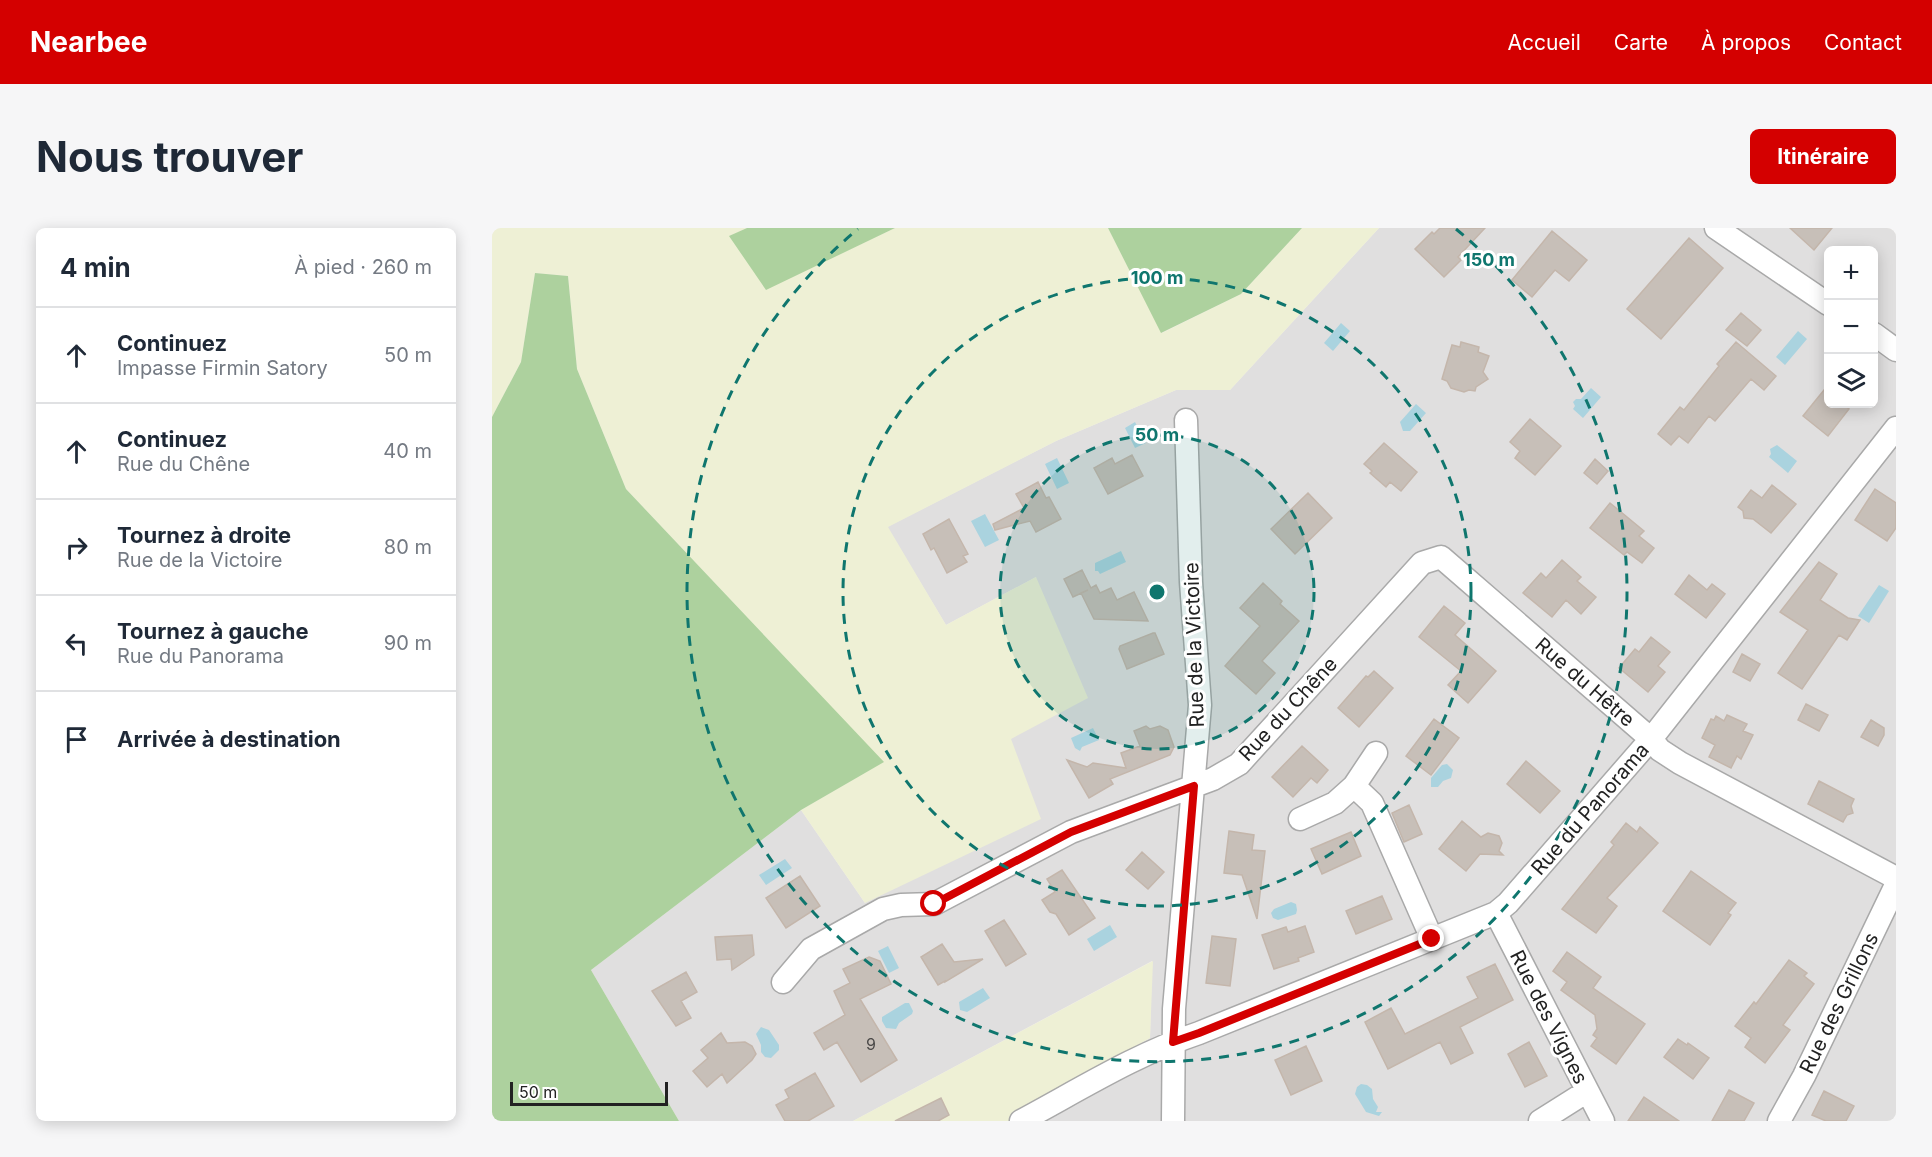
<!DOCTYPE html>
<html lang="fr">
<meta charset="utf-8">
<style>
:root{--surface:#fff;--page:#f6f6f7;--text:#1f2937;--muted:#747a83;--line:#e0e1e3;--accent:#d40000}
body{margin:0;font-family:Inter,sans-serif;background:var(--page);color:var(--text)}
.controls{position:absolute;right:18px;top:18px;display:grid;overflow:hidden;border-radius:9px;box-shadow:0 3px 15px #0003}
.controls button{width:54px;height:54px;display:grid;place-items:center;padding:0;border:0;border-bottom:2px solid var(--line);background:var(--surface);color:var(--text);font:30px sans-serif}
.scale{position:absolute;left:18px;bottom:15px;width:158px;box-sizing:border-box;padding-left:6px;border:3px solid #222;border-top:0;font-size:16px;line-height:21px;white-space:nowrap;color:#222;-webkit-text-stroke:4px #fff;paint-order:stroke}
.stop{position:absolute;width:18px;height:18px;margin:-14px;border:4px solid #d40000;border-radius:50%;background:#fff}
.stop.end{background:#d40000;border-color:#fff;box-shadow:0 2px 6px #0008}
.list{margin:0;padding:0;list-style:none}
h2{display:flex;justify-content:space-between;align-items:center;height:78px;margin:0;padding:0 24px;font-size:26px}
h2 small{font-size:20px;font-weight:400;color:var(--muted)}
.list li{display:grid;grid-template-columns:39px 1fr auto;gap:18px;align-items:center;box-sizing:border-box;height:96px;padding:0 24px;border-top:2px solid var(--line)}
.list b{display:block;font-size:22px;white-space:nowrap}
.list p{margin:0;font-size:20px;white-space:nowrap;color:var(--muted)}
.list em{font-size:20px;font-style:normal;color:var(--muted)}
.icon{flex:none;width:33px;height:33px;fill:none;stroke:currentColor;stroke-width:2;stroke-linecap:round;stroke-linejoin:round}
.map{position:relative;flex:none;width:1404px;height:893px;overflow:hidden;border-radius:9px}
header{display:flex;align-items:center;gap:36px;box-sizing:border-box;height:84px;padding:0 30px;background:var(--accent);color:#fff}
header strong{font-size:28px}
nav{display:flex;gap:33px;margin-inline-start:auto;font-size:21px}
.intro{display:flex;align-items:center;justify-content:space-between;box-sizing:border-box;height:144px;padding:0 36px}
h1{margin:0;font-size:42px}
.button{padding:15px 27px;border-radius:9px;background:var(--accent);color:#fff;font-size:21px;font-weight:700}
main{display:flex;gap:36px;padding:0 36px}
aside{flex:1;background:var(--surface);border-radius:9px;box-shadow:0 3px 15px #0003}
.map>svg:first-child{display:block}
.residential{fill:#e0dfdf;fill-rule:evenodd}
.farmland{fill:#eef0d5}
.forest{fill:#add19e}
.water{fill:#aad3df}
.building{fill:#c7bfb8;stroke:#c4b6ab;stroke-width:1.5}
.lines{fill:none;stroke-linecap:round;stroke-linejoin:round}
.minor-casing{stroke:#a9a9a9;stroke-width:25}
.minor{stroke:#fff;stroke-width:22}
.route{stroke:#d40000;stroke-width:8}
.ring{fill:none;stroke:#0f766e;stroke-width:3;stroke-dasharray:10 8}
.labels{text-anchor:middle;stroke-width:6;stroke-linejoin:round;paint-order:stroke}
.number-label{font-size:16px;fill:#4b4948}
.street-label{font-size:20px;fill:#222;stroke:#fff}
.centre{fill:#0f766e;stroke:#fff;stroke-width:3}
.ring-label{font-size:18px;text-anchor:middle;font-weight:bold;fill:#0f766e;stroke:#fff;stroke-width:6;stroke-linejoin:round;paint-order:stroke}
</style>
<header>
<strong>Nearbee</strong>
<nav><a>Accueil</a><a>Carte</a><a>À propos</a><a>Contact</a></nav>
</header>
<div class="intro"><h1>Nous trouver</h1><a class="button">Itinéraire</a></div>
<main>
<aside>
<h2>4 min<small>À pied · 260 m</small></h2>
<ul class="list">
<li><svg class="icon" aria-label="ahead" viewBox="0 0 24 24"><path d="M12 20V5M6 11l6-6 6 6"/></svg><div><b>Continuez</b><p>Impasse Firmin Satory</p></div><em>50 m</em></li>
<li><svg class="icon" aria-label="ahead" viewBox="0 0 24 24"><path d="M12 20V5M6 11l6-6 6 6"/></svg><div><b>Continuez</b><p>Rue du Chêne</p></div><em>40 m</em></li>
<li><svg class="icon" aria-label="right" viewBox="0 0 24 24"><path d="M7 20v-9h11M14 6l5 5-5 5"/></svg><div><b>Tournez à droite</b><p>Rue de la Victoire</p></div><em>80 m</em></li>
<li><svg class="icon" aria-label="left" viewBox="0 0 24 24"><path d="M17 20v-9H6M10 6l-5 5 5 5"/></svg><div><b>Tournez à gauche</b><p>Rue du Panorama</p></div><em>90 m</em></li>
<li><svg class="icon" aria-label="arrive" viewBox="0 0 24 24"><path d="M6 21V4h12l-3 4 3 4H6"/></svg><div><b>Arrivée à destination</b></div></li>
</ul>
</aside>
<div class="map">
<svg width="1404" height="893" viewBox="0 0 1404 893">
<rect width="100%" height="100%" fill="#f2efe9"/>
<path class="residential" d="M887 0H1404V893H535L530 882 658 810 660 733 361 893H187L99 742 309 582 373 675 519 511 544 349 454 397 395 299 564 213 684 162H738ZM1336 22H1382V176H1336Z"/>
<path class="farmland" d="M0 0H255L238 8 274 61 403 0H616L670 105 749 66 810 0H887L738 162H684L564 213 396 299 454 397 544 349 596 470 519 511 549 591 373 675 309 582 391 534 134 261 85 141 76 48 43 45 29 134 0 189Z
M661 733 658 810 531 882 535 893H361Z"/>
<path class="forest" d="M255 0H403L274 62 237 8Z
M616 0H810L749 66 669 105Z
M43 45 76 48 85 141 134 261 392 534 309 582 99 742 187 893H0V189L29 134Z"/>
<path class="water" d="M849 95 858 103 841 123 832 115Z
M1306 103 1315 111 1293 137 1284 129Z
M1099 160 1109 169 1091 190 1081 181 1083 178 1081 174 1084 171H1089Z
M924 176 934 185 918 203H911L908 194Z
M643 194 654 215 643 220 633 200Z
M1285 217 1305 233 1296 245 1277 229 1279 226 1278 221Z
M565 230 577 255 565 261 553 236Z
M493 286 507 312 493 319 479 293Z
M629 323 634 334 608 346 606 343H603V335Z
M1387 357 1397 363 1377 395 1366 388Z
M601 500 607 512 590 519 588 523 583 520 579 510Z
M955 536 961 542 959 550 951 553 946 559H939V550L950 537Z
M293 631 300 640 274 657 267 647Z
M799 674 804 676 805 682 804 686 786 692 781 690 779 685 782 681Z
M618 697 625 709 602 723 595 711Z
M396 718 407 740 397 745 386 723Z
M491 760 498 770 475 784 468 782 467 774Z
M413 775H417L421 783 420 786 407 795 404 801 394 800 390 793V789Z
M269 799 277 802 287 817V822L279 830 273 829 269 824V817L264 806Z
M869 856 875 857 880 861 881 871 886 879 884 884H890L887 888 874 884 863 866 865 859Z"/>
<path class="building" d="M948 0H993L966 29 969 32 952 49 923 21 940 4 942 6Z
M1298 0H1340L1322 22Z
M1060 3 1095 32 1077 53 1063 42 1040 69 1020 52Z
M1197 10 1231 40 1169 111 1135 81Z
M1249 85 1269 102 1255 118 1234 102Z
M969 114 987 119 986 124 997 128 991 144 996 151 984 159 983 163 977 162 972 164 959 160 955 153 950 151 960 117 968 119Z
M1244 114 1284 148 1272 162 1259 151 1223 193 1217 188 1196 215 1187 208 1179 217 1166 206 1188 179 1192 182 1227 138 1225 136Z
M1332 162 1336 165V176H1350L1357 181 1336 208 1311 188Z
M1038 191 1069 218 1043 247 1023 230 1028 223 1018 214Z
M892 215 925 244 909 263 898 254 894 259 878 245 880 243 872 236Z
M640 227 651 248 616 266 602 240 620 230 623 236Z
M1103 231 1116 243 1105 256 1092 245Z
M546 254 554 270 557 269 569 291 544 304 538 293 503 302 501 296 532 280 524 266Z
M1280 257 1304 276 1279 305 1261 291 1252 290 1251 283 1246 279 1259 262 1270 270Z
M1383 261 1404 275V300L1395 313 1363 292Z
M816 265 840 290 803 326 779 301Z
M1118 275 1152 303 1147 308 1162 320 1150 335 1135 324 1132 327 1098 300Z
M457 291 476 326 471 328 475 334 455 345 442 320 439 322 431 306Z
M1070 332 1089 349 1085 353 1104 369 1089 386 1074 372 1060 389 1031 365 1049 345 1054 350Z
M1327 334 1345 346 1328 372 1356 390 1368 392 1355 412 1347 407 1310 461 1286 445 1316 402 1288 384Z
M590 342 599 360 604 357 608 365 619 360 625 372 642 364 656 393 602 391 589 365 596 362 581 369 572 351Z
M1197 347 1215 362 1220 356 1233 366 1214 390 1183 366Z
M771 355 790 373 788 376 807 393 770 433 783 445 764 466 733 438 768 398 748 380Z
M952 378 973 395 963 407 1004 443 976 475 956 457 969 443 927 409Z
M661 405H663L672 426 635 441 627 421 628 418Z
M1159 409 1178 424 1166 438 1173 444 1156 464 1127 440 1143 421 1147 424Z
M1250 426 1268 436 1258 453 1241 444Z
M882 443 901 460 867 499 846 480 874 448 876 449Z
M1314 476 1336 487 1327 503 1306 492Z
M1235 487 1255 496 1251 503 1261 507 1249 531 1245 528 1239 540 1217 529 1223 517 1210 510 1219 491 1222 492 1224 488 1232 493Z
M942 491 967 510 939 547 914 528Z
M1379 492 1392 500V507L1386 518 1369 509Z
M654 498 658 501 668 498 676 502 682 519 678 527 618 551 621 556 597 570 575 532 595 539 601 535 634 540 629 525 648 518 642 503Z
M810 518 836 542 825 555 819 550 801 569 780 549Z
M1034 533 1068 563 1048 585 1015 556Z
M1327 553 1362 571 1359 578 1361 585 1355 587 1351 594 1316 576Z
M917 577 930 606 912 614 900 585Z
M970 593 989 609 996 605 1007 608 1010 615 1007 623 1011 627 988 626 974 643 947 621Z
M1134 595 1145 604 1148 599 1166 615 1115 670 1125 678 1104 705 1070 681 1122 617 1119 614Z
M737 603 762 607 760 622 773 623 765 691 750 647 732 645Z
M859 604 869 628 830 646 819 621Z
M650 624 672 644 656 661 634 642Z
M570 642 603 690 577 707 564 686 558 684 550 672 563 664 555 651Z
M1199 643 1244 675 1236 685 1239 687 1218 717 1171 683Z
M308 648 328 678 294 700 274 670Z
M890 668 900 691 864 706 854 683Z
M512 692 534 726 514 738 493 703Z
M813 698 822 724 806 730 807 733 782 741 770 707 794 699 796 704Z
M260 707 262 727 240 742 239 731 225 732 223 709Z
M720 708 744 711 738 758 714 755Z
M450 716 462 734 491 731 453 754V753L446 757 429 729Z
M1075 724 1109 749 1101 760 1153 796 1124 836 1099 818 1105 810 1101 807 1105 801 1103 787 1069 762 1075 754 1061 743Z
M377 729 388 733 399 756 368 771 405 832 369 854 345 814 332 822 322 805 353 787 342 763 358 755 351 741Z
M1297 732 1315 745 1312 748 1322 756 1291 797 1298 802 1273 835 1253 819 1259 810 1243 798 1262 774 1264 776Z
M1003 736 1021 772 968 799 981 825 959 836 948 814 896 841 873 794 899 780 913 806 986 770 975 749Z
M194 744 205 764 189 773 199 790 184 798 160 763Z
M229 805 235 815 253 814 260 818 264 826 260 832 235 855 230 846 215 859 201 843 216 830 209 822Z
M1186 811 1195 817 1196 815 1217 830 1201 851 1172 829Z
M1037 814 1055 848 1033 859 1016 826Z
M814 818 830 853 799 867 783 832Z
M323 845 342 878 316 893H293L284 877 297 870 293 862Z
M1237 862 1262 875 1252 893H1220Z
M1332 863 1362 878 1354 893H1334L1320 887Z
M1152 869 1187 893H1136Z
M449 870 457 887 446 893H403Z"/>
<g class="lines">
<defs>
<path id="minor" d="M1224 0 1336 76
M1382 106 1404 122
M862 558 880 575 940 711
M808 591 843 575 862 558 884 525
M1004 685 1111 893
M291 754 319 721 391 681 409 677 442 676 579 604 721 551 747 536 930 335 949 329 1159 511 1168 522 1188 535 1404 650
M529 893C587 862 644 826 707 805L1004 685 1016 675 1159 511 1404 200
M681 893 682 781 708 477 699 354 694 192
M1048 893 1094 864
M1287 893 1312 848 1404 657"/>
</defs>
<use href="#minor" class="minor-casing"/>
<use href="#minor" class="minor"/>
</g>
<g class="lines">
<path class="route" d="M442 676 579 604 702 558 681 814 707 805 940 711"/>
</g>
<circle cx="665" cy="364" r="157" fill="#0f766e" fill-opacity=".12"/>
<g class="ring">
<circle cx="665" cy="364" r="157"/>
<circle cx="665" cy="364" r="314"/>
<path d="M964 1A470 470 0 1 1 366 1"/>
</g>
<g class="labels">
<g class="number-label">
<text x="379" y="822">9</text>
</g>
<g class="street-label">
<text transform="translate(702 417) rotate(-92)" y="7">Rue de la Victoire</text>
<text transform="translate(1093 454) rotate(41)" y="7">Rue du Hêtre</text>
<text transform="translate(796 481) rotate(-47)" y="7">Rue du Chêne</text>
<text transform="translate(1098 581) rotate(-49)" y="7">Rue du Panorama</text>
<text transform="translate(1347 775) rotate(-64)" y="7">Rue des Grillons</text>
<text transform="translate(1057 789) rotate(63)" y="7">Rue des Vignes</text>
</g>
</g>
<circle cx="665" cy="364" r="9" class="centre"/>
<g class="ring-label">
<text x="997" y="38">150 m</text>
<text x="665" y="56">100 m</text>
<text x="665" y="213">50 m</text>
</g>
</svg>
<div class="controls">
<button>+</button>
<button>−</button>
<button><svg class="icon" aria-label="layers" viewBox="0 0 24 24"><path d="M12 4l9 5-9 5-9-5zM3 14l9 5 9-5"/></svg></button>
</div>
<div class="scale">50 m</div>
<div class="stop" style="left:442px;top:676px"></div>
<div class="stop end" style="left:940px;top:711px"></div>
</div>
</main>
